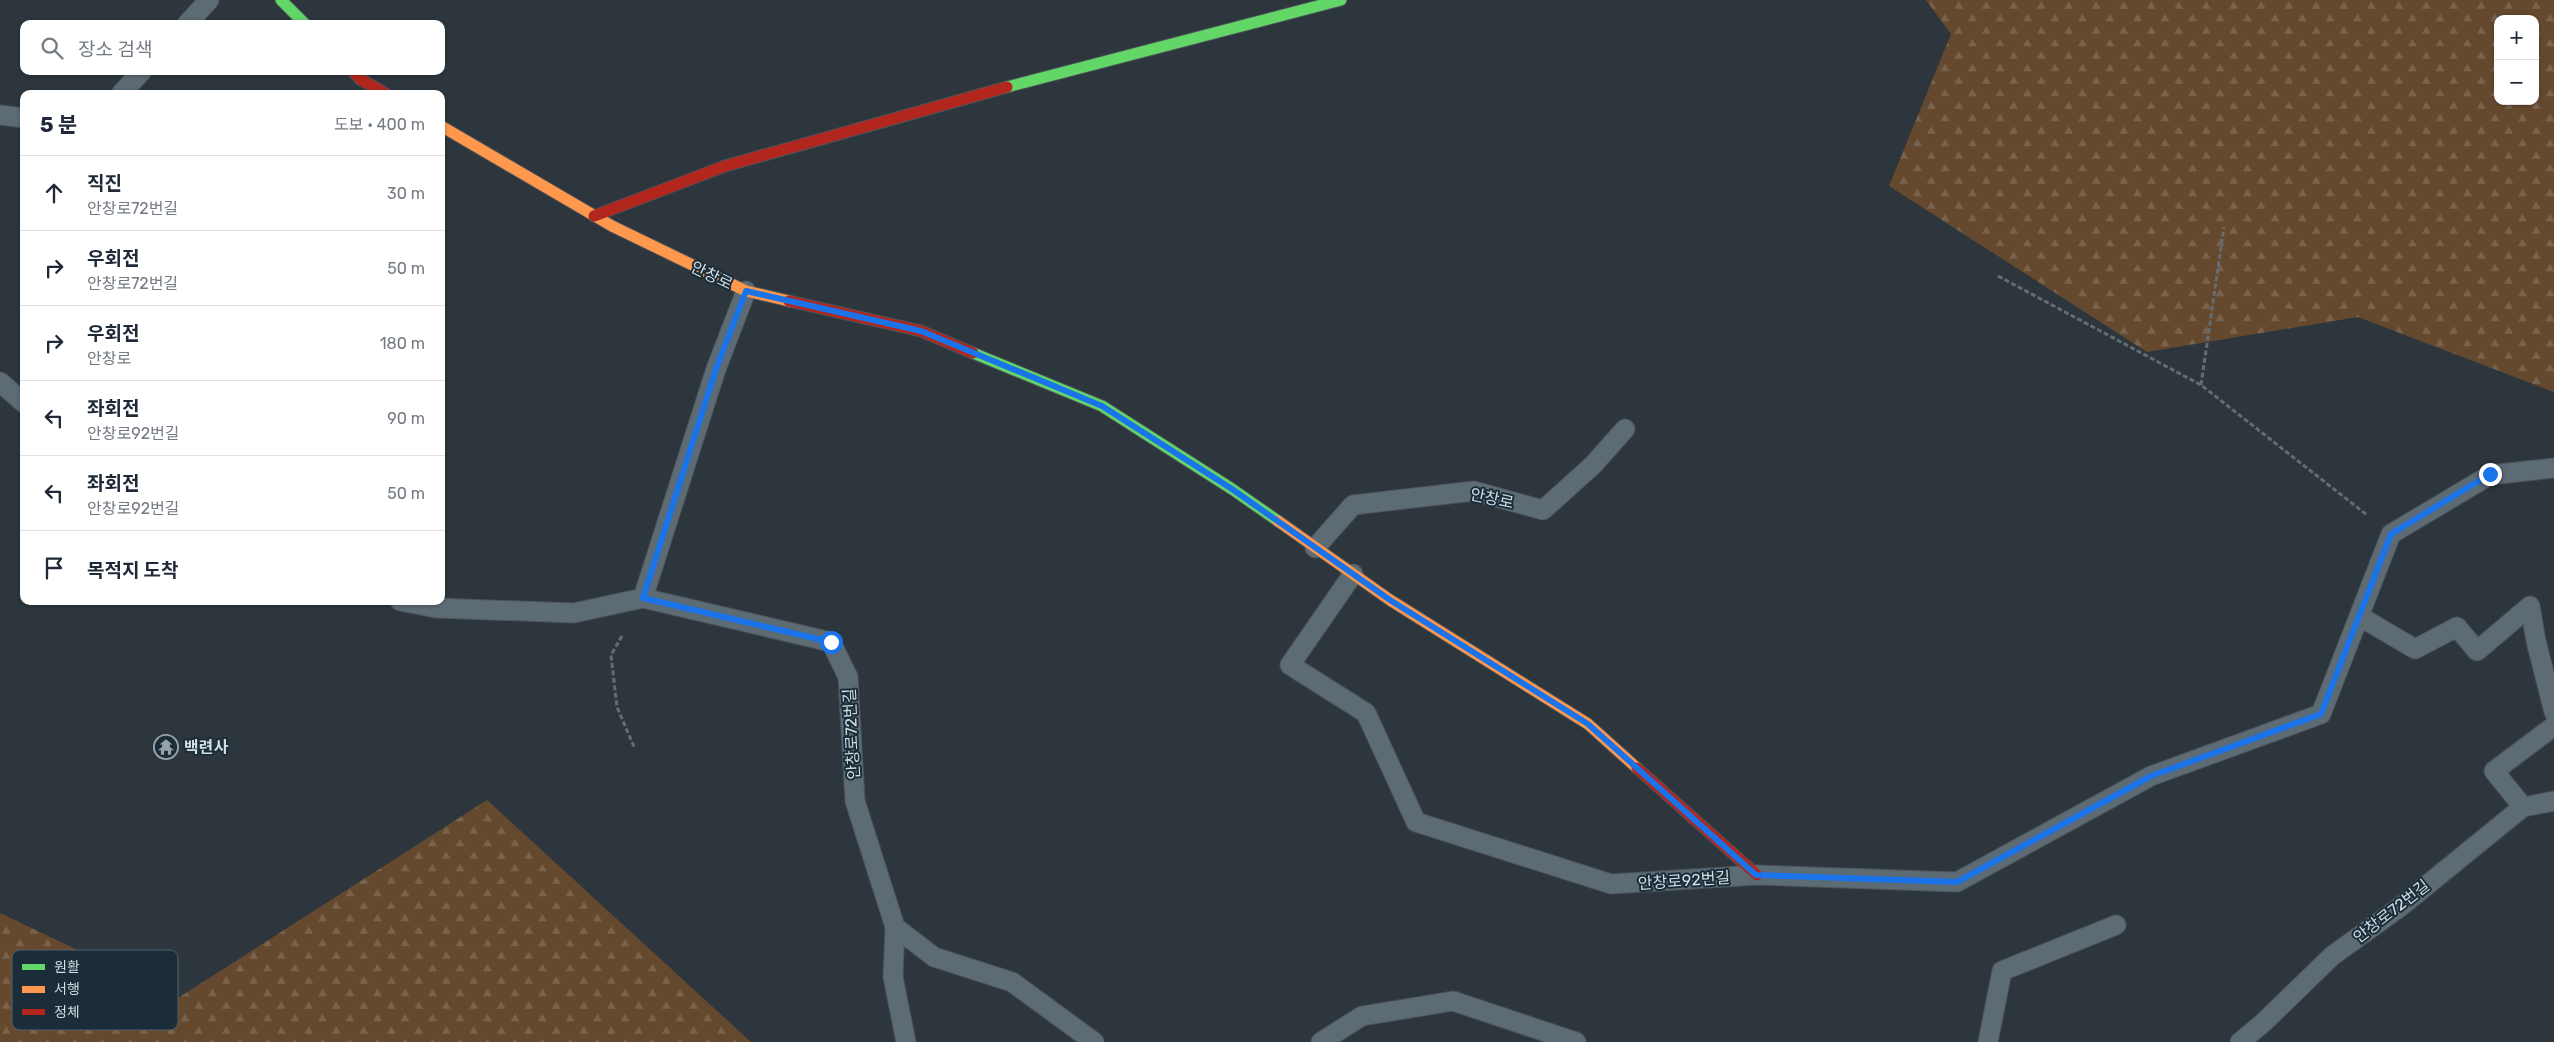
<!DOCTYPE html>
<html lang="ko">
<meta charset="utf-8">
<style>
:root{--surface:#fff;--page:#f2f2f3;--text:#1f2937;--muted:#747a83;--line:#e0e1e3}
body{margin:0;font-family:Rubik,"Noto Sans KR",sans-serif;background:var(--page);color:var(--text)}
.controls{position:absolute;right:15px;top:15px;display:grid;overflow:hidden;border-radius:10px;box-shadow:0 1px 4px #0004}
.controls button{width:45px;height:45px;display:grid;place-items:center;padding:0;border:0;border-bottom:1px solid var(--line);background:var(--surface);color:var(--text);font:25px sans-serif}
.stop{position:absolute;width:15px;height:15px;margin:-11px;border:4px solid #1a73e8;border-radius:50%;background:#fff}
.stop.end{background:#1a73e8;border-color:#fff;box-shadow:0 1px 5px #0008}
.list{margin:0;padding:0;list-style:none}
h2{display:flex;justify-content:space-between;align-items:center;height:65px;margin:0;padding:0 20px;font-size:21px}
h2 small{font-size:16px;font-weight:400;color:var(--muted)}
.list li{display:grid;grid-template-columns:32px 1fr auto;gap:15px;align-items:center;box-sizing:border-box;height:75px;padding:0 20px;border-top:1px solid var(--line)}
.list b{display:block;font-size:19px;white-space:nowrap}
.list p{margin:0;font-size:16px;white-space:nowrap;color:var(--muted)}
.list em{font-size:16px;font-style:normal;color:var(--muted)}
.icon{flex:none;width:28px;height:28px;fill:none;stroke:currentColor;stroke-width:2;stroke-linecap:round;stroke-linejoin:round}
.map{position:relative;flex:none;width:2554px;height:1042px;overflow:hidden}
.search{position:absolute;background:var(--surface);box-shadow:0 1px 4px #0004;left:20px;top:20px;width:425px;height:55px;display:flex;align-items:center;gap:12px;box-sizing:border-box;padding:0 18px;border-radius:10px;color:var(--muted);font-size:19px}
.panel{position:absolute;background:var(--surface);box-shadow:0 1px 4px #0004;left:20px;top:90px;width:425px;height:515px;border-radius:10px}
.map>svg:first-child{display:block}
.forest{fill:url(#forest-firs);fill-rule:evenodd}
.lines{fill:none;stroke-linecap:round;stroke-linejoin:round}
.lane-casing{stroke:#4c5359;stroke-width:21}
.fast-casing{stroke:#4c5359;stroke-width:13}
.slow-casing{stroke:#4c5359;stroke-width:13}
.jam-casing{stroke:#4c5359;stroke-width:13}
.path{stroke:#626c73;stroke-width:3;stroke-dasharray:5 2.5;stroke-linecap:butt}
.lane{stroke:#5c6b74;stroke-width:19}
.fast{stroke:#63d668;stroke-width:11}
.slow{stroke:#ff974d;stroke-width:11}
.jam{stroke:#b3261e;stroke-width:11}
.route{stroke:#1a73e8;stroke-width:6}
.labels{text-anchor:middle;stroke-width:4;stroke-linejoin:round;paint-order:stroke}
.street-label{font-size:16px;fill:#d2dde4;stroke:#1b2d39}
.poi-label{font-size:16px;font-weight:bold;fill:#d2dde4;stroke:#1b2d39;text-anchor:start}
.key{fill:#1b2d39;stroke:#52626c;stroke-width:1}
.key-label{font-size:14px;fill:#d2dde4}
</style>
<div class="map">
<svg width="2554" height="1042" viewBox="0 0 2554 1042">
<defs>
<pattern id="forest-firs" width="22" height="20" patternUnits="userSpaceOnUse" patternTransform="scale(1.25)"><rect width="22" height="20" fill="#65492f"/><path d="M5 1l3.5 6h-7zM16 11l3.5 6h-7z" fill="#7a634d"/></pattern>
</defs>
<rect width="100%" height="100%" fill="#2c363c"/>
<path class="forest" d="M1926 0H2554V392L2358 317 2147 352 1889 186 1951 34ZM2498 19H2535V101H2498Z
M487 800 751 1042H0V913L178 998Z"/>
<g class="lines">
<defs>
<path id="lane" d="M187 24 209 0
M121 94 142 71
M0 115 24 118
M746 291 716 369 643 598 831 642 848 677 855 801 895 927 893 977 906 1042
M0 382 24 403
M1315 548 1353 505 1474 491 1543 510 1593 465 1625 429
M1353 574 1290 665 1366 713 1416 822 1611 884 1757 875 1957 882 2151 776 2321 714 2391 534 2490 475 2554 468
M400 601 436 608 574 613 643 598
M2359 616 2415 649 2457 627 2477 651 2530 606 2536 641 2554 712
M2523 807 2494 771 2554 726
M895 927 934 957 1012 982 1094 1042
M1321 1042 1362 1016 1453 1001 1576 1042
M1988 1042 2002 971 2116 925
M2240 1042 2263 1023 2332 956 2400 907 2523 807 2554 801"/>
<path id="fast" d="M281 0 305 24
M1007 87 1341 0
M973 353 1102 406 1232 489 1278 521"/>
<path id="slow" d="M441 126 612 226 746 291 789 301
M1278 521 1390 600 1588 724 1637 768"/>
<path id="jam" d="M353 71 360 79 386 94
M594 216 725 166 1007 87
M789 301 921 331 973 353
M1637 768 1757 875"/>
</defs>
<use href="#lane" class="lane-casing"/>
<use href="#fast" class="fast-casing"/>
<use href="#slow" class="slow-casing"/>
<use href="#jam" class="jam-casing"/>
<path class="path" d="M1998 276 2201 385 2367 515
M2201 385 2224 227
M622 636 611 655 617 707 635 749"/>
<use href="#lane" class="lane"/>
<use href="#fast" class="fast"/>
<use href="#slow" class="slow"/>
<use href="#jam" class="jam"/>
</g>
<g class="lines">
<path class="route" d="M831 642 643 598 716 369 746 291 921 331 1102 406 1232 489 1390 600 1588 724 1756 875 1957 882 2151 776 2321 714 2391 534 2490 474"/>
</g>
<defs>
<symbol id="temple-ring" viewBox="-11 -11 22 22"><circle r="9.5" fill="#1b2d39" stroke="#98a3a9" stroke-width="1.5"/><path d="M0-6L5-2H3V0L6.5 2.5H4V6H1.5V3h-3V6H-4V2.5H-6.5L-3 0V-2H-5Z" fill="#98a3a9"/></symbol>
</defs>
<g fill-rule="evenodd">
<use href="#temple-ring" x="152" y="733" width="28" height="28"/>
</g>
<g class="labels">
<g class="street-label">
<text transform="translate(712 275) rotate(26)" y="6">안창로</text>
<text transform="translate(1492 498) rotate(12)" y="6">안창로</text>
<text transform="translate(851 734) rotate(-93)" y="6">안창로72번길</text>
<text transform="translate(1684 880) rotate(-4)" y="6">안창로92번길</text>
<text transform="translate(2391 911) rotate(-38)" y="6">안창로72번길</text>
</g>
<g class="poi-label">
<text x="184" y="753">백련사</text>
</g>
</g>
<rect x="12" y="950" width="166" height="80" rx="8" class="key"/>
<rect x="22" y="964" width="23" height="6" fill="#63d668"/>
<rect x="22" y="986" width="23" height="7" fill="#ff974d"/>
<rect x="22" y="1009" width="23" height="6" fill="#b3261e"/>
<g class="key-label">
<text x="54" y="972">원활</text>
<text x="54" y="994">서행</text>
<text x="54" y="1017">정체</text>
</g>
</svg>
<div class="controls">
<button>+</button>
<button>−</button>
</div>
<div class="stop" style="left:831px;top:642px"></div>
<div class="stop end" style="left:2490px;top:474px"></div>
<div class="search"><svg class="icon" aria-label="search" viewBox="0 0 24 24"><circle cx="10" cy="10" r="6"/><path d="M15 15l6 6"/></svg>장소 검색</div>
<section class="panel">
<h2>5 분<small>도보 · 400 m</small></h2>
<ul class="list">
<li><svg class="icon" aria-label="ahead" viewBox="0 0 24 24"><path d="M12 20V5M6 11l6-6 6 6"/></svg><div><b>직진</b><p>안창로72번길</p></div><em>30 m</em></li>
<li><svg class="icon" aria-label="right" viewBox="0 0 24 24"><path d="M7 20v-9h11M14 6l5 5-5 5"/></svg><div><b>우회전</b><p>안창로72번길</p></div><em>50 m</em></li>
<li><svg class="icon" aria-label="right" viewBox="0 0 24 24"><path d="M7 20v-9h11M14 6l5 5-5 5"/></svg><div><b>우회전</b><p>안창로</p></div><em>180 m</em></li>
<li><svg class="icon" aria-label="left" viewBox="0 0 24 24"><path d="M17 20v-9H6M10 6l-5 5 5 5"/></svg><div><b>좌회전</b><p>안창로92번길</p></div><em>90 m</em></li>
<li><svg class="icon" aria-label="left" viewBox="0 0 24 24"><path d="M17 20v-9H6M10 6l-5 5 5 5"/></svg><div><b>좌회전</b><p>안창로92번길</p></div><em>50 m</em></li>
<li><svg class="icon" aria-label="arrive" viewBox="0 0 24 24"><path d="M6 21V4h12l-3 4 3 4H6"/></svg><div><b>목적지 도착</b></div></li>
</ul>
</section>
</div>
